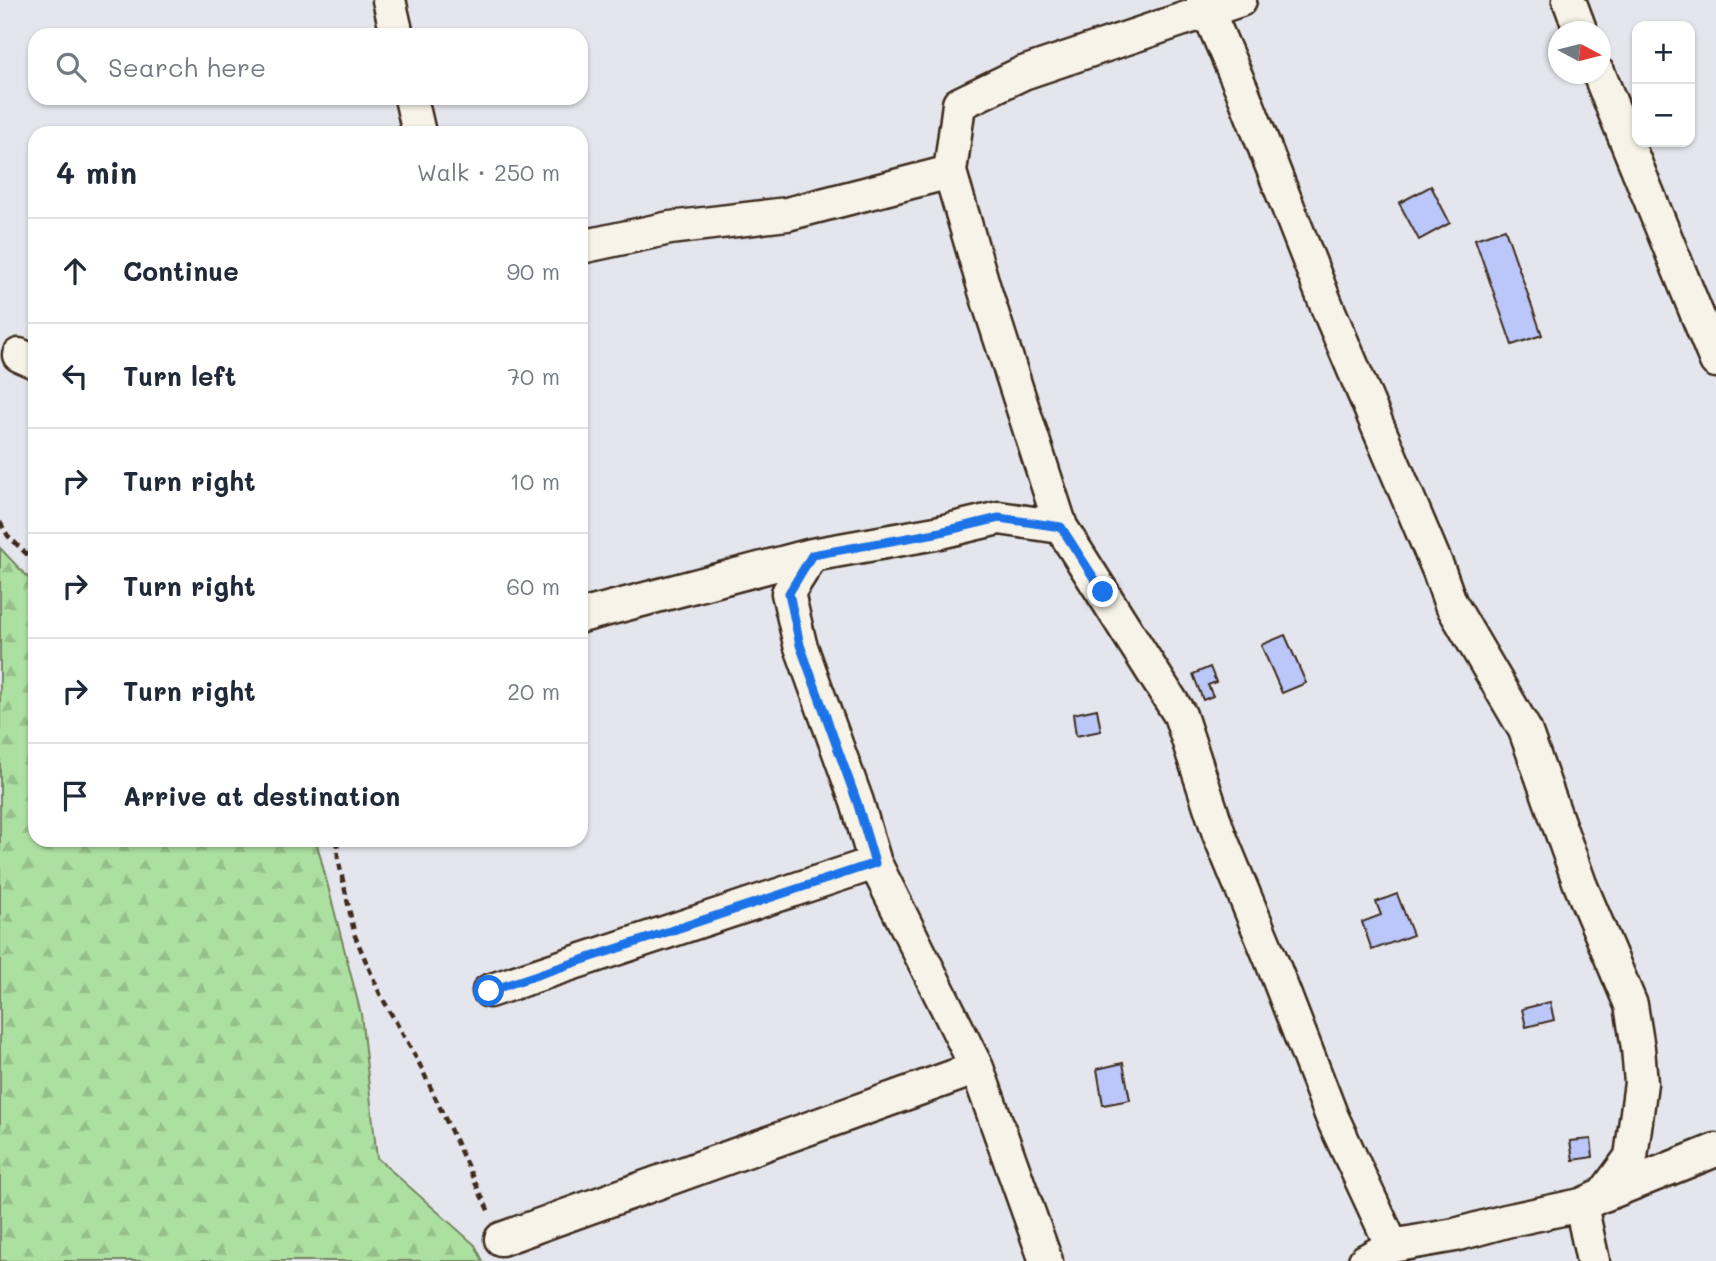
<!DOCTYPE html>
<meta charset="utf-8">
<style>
:root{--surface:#fff;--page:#f2f2f3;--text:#1f2937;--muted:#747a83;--line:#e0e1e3}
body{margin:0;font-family:Mali,sans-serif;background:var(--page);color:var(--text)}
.controls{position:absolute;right:21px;top:21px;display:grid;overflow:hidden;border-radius:14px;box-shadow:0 2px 5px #0004}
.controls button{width:63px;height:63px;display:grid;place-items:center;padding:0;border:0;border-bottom:2px solid var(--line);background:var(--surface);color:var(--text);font:35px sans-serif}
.compass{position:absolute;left:1548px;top:21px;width:63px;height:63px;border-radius:50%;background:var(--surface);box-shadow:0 2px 5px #0004;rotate:97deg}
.stop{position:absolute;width:21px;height:21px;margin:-16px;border:5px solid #1a73e8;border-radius:50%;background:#fff}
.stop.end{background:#1a73e8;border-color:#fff;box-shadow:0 2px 7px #0008}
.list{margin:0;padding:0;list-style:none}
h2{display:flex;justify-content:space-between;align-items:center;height:91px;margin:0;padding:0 28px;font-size:30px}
h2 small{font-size:23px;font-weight:400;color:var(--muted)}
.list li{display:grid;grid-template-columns:46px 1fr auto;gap:21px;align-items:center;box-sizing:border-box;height:105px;padding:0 28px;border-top:2px solid var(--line)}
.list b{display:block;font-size:26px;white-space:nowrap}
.list em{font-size:23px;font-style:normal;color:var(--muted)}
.icon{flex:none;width:38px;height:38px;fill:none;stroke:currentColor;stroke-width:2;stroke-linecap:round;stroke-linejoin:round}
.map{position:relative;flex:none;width:1716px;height:1261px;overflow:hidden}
.search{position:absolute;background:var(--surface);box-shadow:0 2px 5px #0004;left:28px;top:28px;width:560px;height:77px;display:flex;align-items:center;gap:18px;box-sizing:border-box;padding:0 24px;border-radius:21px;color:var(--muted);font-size:26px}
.panel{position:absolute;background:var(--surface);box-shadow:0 2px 5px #0004;left:28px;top:126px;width:560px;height:721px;border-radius:21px}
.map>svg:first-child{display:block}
.forest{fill:url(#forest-firs);stroke:#748560;stroke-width:2}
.building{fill:#bbc7f8;stroke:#3b2a1e;stroke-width:2}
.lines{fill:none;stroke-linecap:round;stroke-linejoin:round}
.street-casing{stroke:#3b2a1e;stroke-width:37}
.path{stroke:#3b2a1e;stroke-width:4.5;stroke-dasharray:7 5;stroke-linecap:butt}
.street{stroke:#f7f3e8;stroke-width:32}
.route{stroke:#1a73e8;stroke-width:9}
</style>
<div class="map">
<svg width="1716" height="1261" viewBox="0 0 1716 1261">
<defs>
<pattern id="forest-firs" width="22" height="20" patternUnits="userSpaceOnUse" patternTransform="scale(1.75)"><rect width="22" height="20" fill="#ace0a1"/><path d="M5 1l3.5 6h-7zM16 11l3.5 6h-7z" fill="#95c08a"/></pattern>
</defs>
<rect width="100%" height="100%" fill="#e5e6ed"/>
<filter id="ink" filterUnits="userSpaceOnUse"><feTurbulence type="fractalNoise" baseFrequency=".0143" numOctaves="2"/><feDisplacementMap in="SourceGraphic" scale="14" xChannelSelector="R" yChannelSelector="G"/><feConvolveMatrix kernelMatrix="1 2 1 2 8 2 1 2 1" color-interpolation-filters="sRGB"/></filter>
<g filter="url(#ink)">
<path class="forest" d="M0 548 35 585V840H316L361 1014 377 1158 475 1245 483 1261H0Z"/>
<path class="building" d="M1431 186 1450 223 1419 240 1399 203Z
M1505 229 1542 335 1512 345 1475 239Z
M1285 635 1306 683 1282 693 1261 645Z
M1210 667 1216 682 1208 685 1213 696 1203 700 1193 674Z
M1097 709 1101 731 1076 736 1073 714Z
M1397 894 1413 935 1372 950 1362 922 1381 915 1376 902Z
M1550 1002 1554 1020 1526 1027 1522 1009Z
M1123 1063 1130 1100 1103 1105 1097 1069Z
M1591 1139 1593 1157 1573 1160 1570 1141Z"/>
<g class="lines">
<defs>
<path id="street" d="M389 0 397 35
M1203 0 1242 90 1326 304 1439 571 1450 602 1525 730 1580 884 1631 1005 1638 1048 1641 1083 1631 1157 1603 1195 1581 1205 1593 1261
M1240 0 1023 73 959 104 950 172 985 291 1061 527 1180 715 1219 834 1272 962 1332 1117 1392 1246
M1569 0 1581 32
M1599 74 1716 361
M411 98 419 133
M581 247 670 228 787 214 950 172
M19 355 35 362
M581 616 812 555
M489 991 875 863
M1604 1195 1716 1150
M501 1239 977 1068
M1046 1261 977 1068 875 863 857 802 800 644 788 593 812 555 936 533 999 518 1061 527
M1365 1261 1392 1246 1455 1235 1506 1221 1581 1205"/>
</defs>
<use href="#street" class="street-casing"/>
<path class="path" d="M0 522 8 536 35 562
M337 840 338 858 355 936 380 994 419 1063 489 1212"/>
<use href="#street" class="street"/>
</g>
</g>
<g class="lines" filter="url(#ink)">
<path class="route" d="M489 991 875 863 857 802 800 645 789 593 812 555 936 533 999 518 1061 527 1103 592"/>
</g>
</svg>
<div class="controls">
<button>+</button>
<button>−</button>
</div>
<svg class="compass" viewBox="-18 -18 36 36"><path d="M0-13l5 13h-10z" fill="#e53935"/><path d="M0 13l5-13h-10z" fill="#747a83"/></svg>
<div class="stop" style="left:489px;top:991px"></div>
<div class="stop end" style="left:1103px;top:592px"></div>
<div class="search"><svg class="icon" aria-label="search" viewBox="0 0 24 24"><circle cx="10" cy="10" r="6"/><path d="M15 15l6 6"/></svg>Search here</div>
<section class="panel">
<h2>4 min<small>Walk · 250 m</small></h2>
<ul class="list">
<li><svg class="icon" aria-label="ahead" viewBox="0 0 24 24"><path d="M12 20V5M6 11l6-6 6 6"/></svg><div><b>Continue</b></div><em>90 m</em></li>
<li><svg class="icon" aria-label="left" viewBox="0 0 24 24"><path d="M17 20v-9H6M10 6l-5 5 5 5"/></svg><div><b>Turn left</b></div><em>70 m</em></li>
<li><svg class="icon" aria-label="right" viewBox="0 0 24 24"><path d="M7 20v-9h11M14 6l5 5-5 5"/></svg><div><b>Turn right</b></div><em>10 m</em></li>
<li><svg class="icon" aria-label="right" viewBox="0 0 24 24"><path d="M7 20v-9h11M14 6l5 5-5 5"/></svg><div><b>Turn right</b></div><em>60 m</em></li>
<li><svg class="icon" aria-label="right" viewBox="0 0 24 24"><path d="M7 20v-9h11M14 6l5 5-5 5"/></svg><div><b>Turn right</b></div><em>20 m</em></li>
<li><svg class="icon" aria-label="arrive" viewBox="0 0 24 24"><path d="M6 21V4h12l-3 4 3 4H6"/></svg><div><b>Arrive at destination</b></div></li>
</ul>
</section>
</div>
